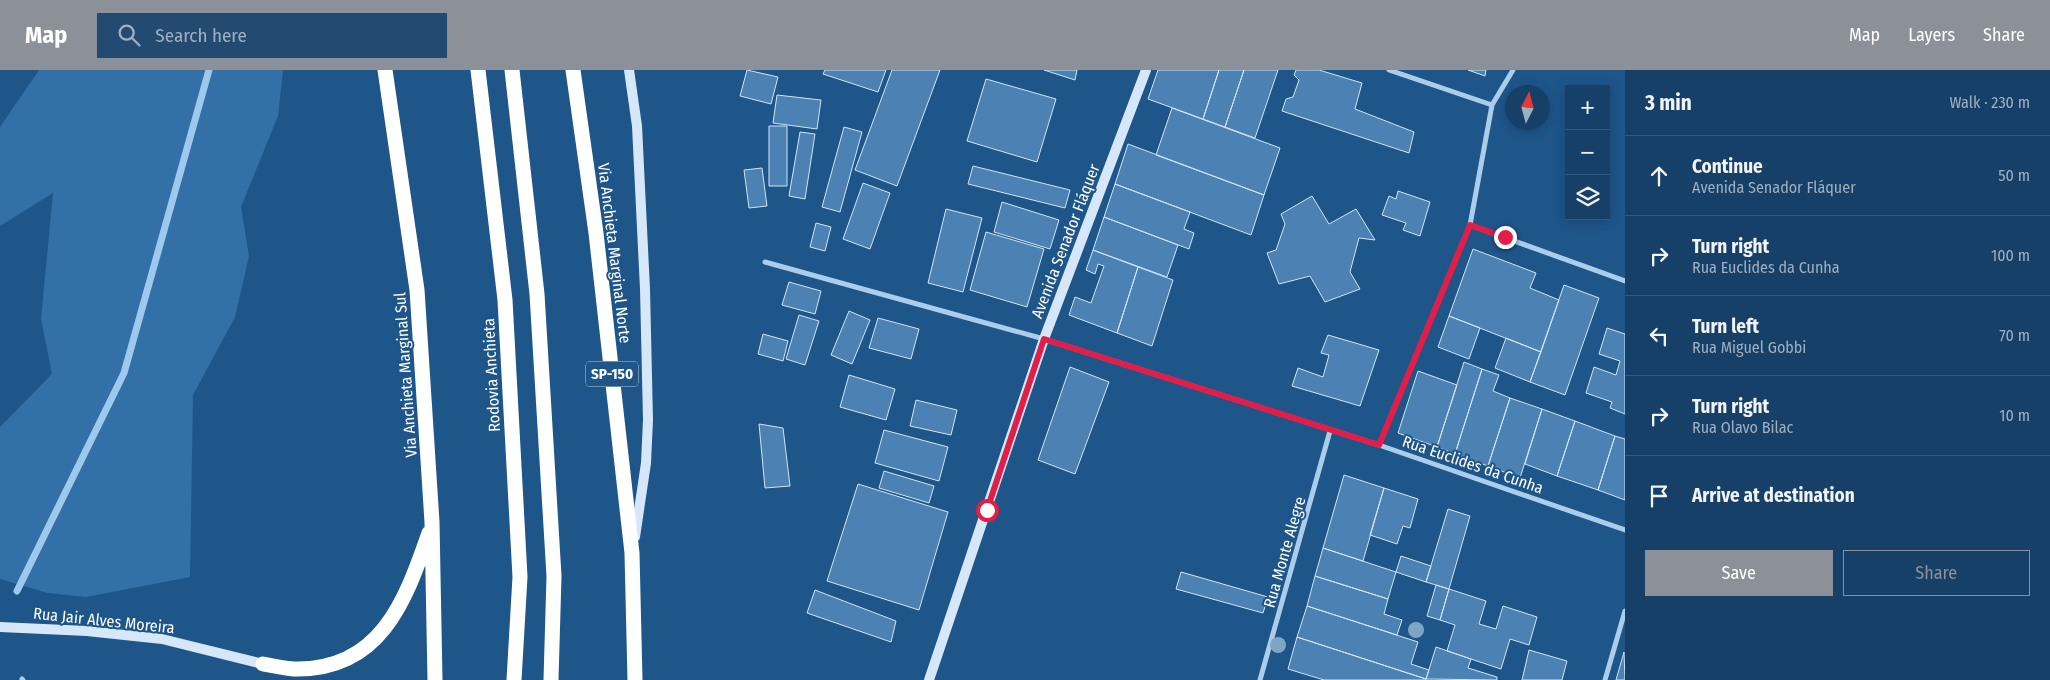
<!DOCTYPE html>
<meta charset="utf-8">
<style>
:root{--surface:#164068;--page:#234b71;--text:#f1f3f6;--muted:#9eafc0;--line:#35597c;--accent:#8c9099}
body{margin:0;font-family:"Fira Sans Condensed",sans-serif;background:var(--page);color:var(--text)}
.controls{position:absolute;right:15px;top:15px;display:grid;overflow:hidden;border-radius:0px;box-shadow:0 2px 12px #0003}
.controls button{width:45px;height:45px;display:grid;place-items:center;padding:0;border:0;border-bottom:1px solid var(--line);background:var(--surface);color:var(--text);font:25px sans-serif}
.compass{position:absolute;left:1505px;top:15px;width:45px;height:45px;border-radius:50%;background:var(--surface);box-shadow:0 2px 12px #0003;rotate:6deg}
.stop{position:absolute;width:15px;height:15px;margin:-11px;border:4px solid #e11d48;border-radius:50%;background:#fff}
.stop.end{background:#e11d48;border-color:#fff;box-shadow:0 1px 5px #0008}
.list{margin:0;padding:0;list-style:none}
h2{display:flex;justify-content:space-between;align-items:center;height:65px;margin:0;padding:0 20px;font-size:21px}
h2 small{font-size:16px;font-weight:400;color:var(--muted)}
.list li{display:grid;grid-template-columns:32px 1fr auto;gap:15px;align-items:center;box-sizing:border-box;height:80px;padding:0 20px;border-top:1px solid var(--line)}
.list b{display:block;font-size:19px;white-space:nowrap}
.list p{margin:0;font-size:16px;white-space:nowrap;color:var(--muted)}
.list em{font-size:16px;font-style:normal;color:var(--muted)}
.actions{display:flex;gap:10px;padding:15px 20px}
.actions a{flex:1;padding:11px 0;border:1px solid var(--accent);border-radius:0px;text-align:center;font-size:18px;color:var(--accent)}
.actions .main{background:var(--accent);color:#fff}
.icon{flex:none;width:28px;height:28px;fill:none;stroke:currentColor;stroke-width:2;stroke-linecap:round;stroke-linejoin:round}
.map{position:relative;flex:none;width:1625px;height:610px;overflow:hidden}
header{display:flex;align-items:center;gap:30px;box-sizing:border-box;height:70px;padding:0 25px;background:var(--accent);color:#fff}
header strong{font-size:24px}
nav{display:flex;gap:28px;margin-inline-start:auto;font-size:18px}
.search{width:350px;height:45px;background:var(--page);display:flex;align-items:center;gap:12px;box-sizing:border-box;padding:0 18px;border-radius:0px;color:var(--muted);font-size:19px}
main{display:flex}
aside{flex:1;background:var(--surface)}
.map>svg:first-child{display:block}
.green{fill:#3270a7}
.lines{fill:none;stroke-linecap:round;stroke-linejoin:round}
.stream{stroke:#9dc9ed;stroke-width:7}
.building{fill:#4b82b3;stroke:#cee5f8}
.street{stroke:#a9cdeb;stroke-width:5}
.secondary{stroke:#d5e7f9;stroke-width:10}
.highway{stroke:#fff;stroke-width:15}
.tree{fill:#7fa5c6}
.route{stroke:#e11d48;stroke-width:6}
.labels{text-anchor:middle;stroke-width:4;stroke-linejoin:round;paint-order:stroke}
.shield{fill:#1e568a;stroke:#bcccdc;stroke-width:1}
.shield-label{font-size:15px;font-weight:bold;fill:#fff}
.street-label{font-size:16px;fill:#fff;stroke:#1e568a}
</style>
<header>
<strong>Map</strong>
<div class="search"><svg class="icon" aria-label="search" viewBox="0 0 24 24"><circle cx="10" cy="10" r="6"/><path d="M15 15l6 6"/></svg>Search here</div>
<nav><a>Map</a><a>Layers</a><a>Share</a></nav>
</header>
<main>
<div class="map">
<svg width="1625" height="610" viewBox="0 0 1625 610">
<rect width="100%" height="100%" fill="#1e568a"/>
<path class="green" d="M39 0H283L278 46 241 137 249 186 235 247 193 325 190 507 86 527 48 523 0 509V357L52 304 41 249 53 123 0 156V57Z"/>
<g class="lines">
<path class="stream" d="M17 521 124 303 209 0"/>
</g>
<path class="building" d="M747 0 778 7 771 34 740 26Z
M825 0H886L878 22 823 4Z
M892 0H940L897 116 855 100Z
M1044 0H1077L1075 10Z
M1158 0H1219L1203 49 1148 29Z
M1219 0H1244L1225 57 1203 49Z
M1244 0H1278L1255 68 1225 57Z
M1296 0H1319L1362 13 1355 39 1414 62 1409 83 1282 41 1286 29 1293 27 1299 10 1294 5Z
M1468 0H1486L1485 6Z
M986 9 1056 29 1037 92 967 71Z
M777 25 821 30 817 59 773 53Z
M1172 38 1280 78 1264 125 1156 85Z
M769 56H787V116H769Z
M844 57 862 62 840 142 822 137Z
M800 62 815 64 805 129 789 126Z
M1128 74 1264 125 1251 165 1115 114Z
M973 96 1070 120 1065 138 968 114Z
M762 98 767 136 749 138 744 100Z
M863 113 890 123 870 179 843 169Z
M1115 114 1190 142 1184 159 1194 163 1189 179 1104 147Z
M1398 121 1430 132 1420 166 1403 160 1406 153 1382 145 1389 126 1396 129Z
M1312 126 1329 154 1356 139 1375 170 1359 168 1350 202 1360 219 1325 232 1310 206 1279 214 1267 183 1276 180 1285 154 1281 144Z
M1002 132 1059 150 1050 179 994 162Z
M946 139 982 148 963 222 928 213Z
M1104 147 1178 175 1167 207 1093 180Z
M816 153 831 157 825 181 810 177Z
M986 162 1044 179 1027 237 970 220Z
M1473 179 1536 203 1530 218 1559 230 1541 282 1449 246Z
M1093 180 1138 197 1117 263 1069 245 1075 227 1091 233 1104 196 1098 194 1095 204 1086 200Z
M1138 197 1173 210 1152 276 1117 263Z
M789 212 821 221 815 244 782 235Z
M1564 215 1599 228 1565 325 1530 312Z
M849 241 870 250 852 294 831 285Z
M799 245 819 251 805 295 786 289Z
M1449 246 1480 258 1469 289 1438 277Z
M878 248 919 259 911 289 869 278Z
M1607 258 1625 264V344L1610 338 1612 332 1586 323 1594 297 1616 305 1620 291 1599 284Z
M763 264 788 271 783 291 758 284Z
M1328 265 1379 280 1360 336 1292 316 1298 298 1323 307 1329 285 1321 283Z
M1506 268 1541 282 1530 312 1495 298Z
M1464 292 1482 299 1455 384 1437 377Z
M1070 297 1109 312 1075 404 1038 390Z
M1482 299 1499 305 1493 321 1510 328 1488 396 1455 384Z
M1418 301 1457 315 1437 377 1398 363Z
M849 305 895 319 886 350 840 337Z
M1510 328 1542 339 1520 408 1488 396Z
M916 330 957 340 951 365 910 356Z
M1542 339 1575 351 1557 406 1525 394Z
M1575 351 1615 366 1598 420 1557 406Z
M759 354 783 358 790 416 765 418Z
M884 360 948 377 939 411 875 393Z
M1615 366 1625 369V430L1598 420Z
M884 401 934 416 929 433 879 418Z
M1344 405 1384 418 1363 491 1323 478Z
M858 414 948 442 919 540 827 511Z
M1384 418 1418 429 1410 458 1403 456 1397 474 1370 465Z
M1448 439 1470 446 1449 519 1426 512Z
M1323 478 1396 502 1388 529 1315 506Z
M1401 486 1431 496 1426 512 1396 502Z
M1181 502 1268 527 1263 543 1176 519Z
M1315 506 1388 529 1384 544 1402 550 1397 565 1307 536Z
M1436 515 1449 519 1440 550 1427 546Z
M1449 519 1486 531 1479 554 1496 559 1503 536 1537 547 1529 575 1510 569 1501 599 1447 581 1455 555 1440 550Z
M815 520 896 551 891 572 807 543Z
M1307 536 1418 572 1411 594 1429 600 1426 609 1297 567Z
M1297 567 1426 609V610H1324L1288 599Z
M1436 577 1471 589 1468 598 1497 607V610L1426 609Z
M1529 580 1567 591 1562 610H1522Z
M1624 582 1625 610H1616Z"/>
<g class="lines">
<path class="street" d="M1389 0 1492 35
M1470 155 1625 211
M765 192 1044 269 1379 375 1625 460
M1379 375 1470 155 1492 35 1513 0
M22 609 23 610
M1260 610 1330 361
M1605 610 1625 541"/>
<path class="secondary" d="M629 0 637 56 645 219 648 350 646 393 635 467
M0 557 87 561 162 569 263 594
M929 610 1044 269 1146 0"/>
<path class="highway" d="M385 0 417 220 432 452 435 610
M478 0 505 230 520 507 514 610
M512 0 537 224 554 506 551 610
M573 0 596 163 632 483 635 610
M263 594C273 596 283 598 294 599 380 601 405 532 429 463"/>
</g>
<g class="tree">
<circle cx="1416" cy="560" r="8"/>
<circle cx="1278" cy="575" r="8"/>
</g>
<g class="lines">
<path class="route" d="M987 440 1044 269 1379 375 1470 155 1505 167"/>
</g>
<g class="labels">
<rect class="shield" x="586" y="291.5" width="52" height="25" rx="4"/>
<g class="shield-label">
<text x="612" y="309">SP-150</text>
</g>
<g class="street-label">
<text transform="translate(1065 171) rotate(-69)" y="6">Avenida Senador Fláquer</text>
<text transform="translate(615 183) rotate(83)" y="6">Via Anchieta Marginal Norte</text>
<text transform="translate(405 305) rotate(-94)" y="6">Via Anchieta Marginal Sul</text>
<text transform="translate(491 305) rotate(-93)" y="6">Rodovia Anchieta</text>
<text transform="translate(1473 394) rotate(19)" y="6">Rua Euclides da Cunha</text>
<text transform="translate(1284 482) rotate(-74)" y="6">Rua Monte Alegre</text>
<text transform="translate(104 550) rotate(6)" y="6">Rua Jair Alves Moreira</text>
</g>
</g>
</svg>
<div class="controls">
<button>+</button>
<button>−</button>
<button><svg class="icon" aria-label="layers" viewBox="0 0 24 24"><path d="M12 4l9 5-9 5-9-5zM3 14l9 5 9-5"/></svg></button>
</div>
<svg class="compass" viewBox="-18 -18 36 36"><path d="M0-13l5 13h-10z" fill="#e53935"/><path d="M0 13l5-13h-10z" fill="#9eafc0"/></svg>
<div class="stop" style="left:987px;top:440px"></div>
<div class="stop end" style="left:1505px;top:167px"></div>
</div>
<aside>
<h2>3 min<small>Walk · 230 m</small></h2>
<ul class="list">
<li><svg class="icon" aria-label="ahead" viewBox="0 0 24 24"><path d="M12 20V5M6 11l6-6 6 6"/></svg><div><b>Continue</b><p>Avenida Senador Fláquer</p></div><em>50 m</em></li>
<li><svg class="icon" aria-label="right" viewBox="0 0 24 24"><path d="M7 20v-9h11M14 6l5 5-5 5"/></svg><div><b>Turn right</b><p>Rua Euclides da Cunha</p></div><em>100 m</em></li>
<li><svg class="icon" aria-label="left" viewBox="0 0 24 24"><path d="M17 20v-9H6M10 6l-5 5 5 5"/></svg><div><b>Turn left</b><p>Rua Miguel Gobbi</p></div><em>70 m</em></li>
<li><svg class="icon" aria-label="right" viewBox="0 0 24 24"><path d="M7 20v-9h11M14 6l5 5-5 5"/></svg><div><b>Turn right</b><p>Rua Olavo Bilac</p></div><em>10 m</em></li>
<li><svg class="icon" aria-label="arrive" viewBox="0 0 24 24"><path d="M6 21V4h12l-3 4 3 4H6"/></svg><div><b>Arrive at destination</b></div></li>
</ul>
<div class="actions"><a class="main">Save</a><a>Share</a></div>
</aside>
</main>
